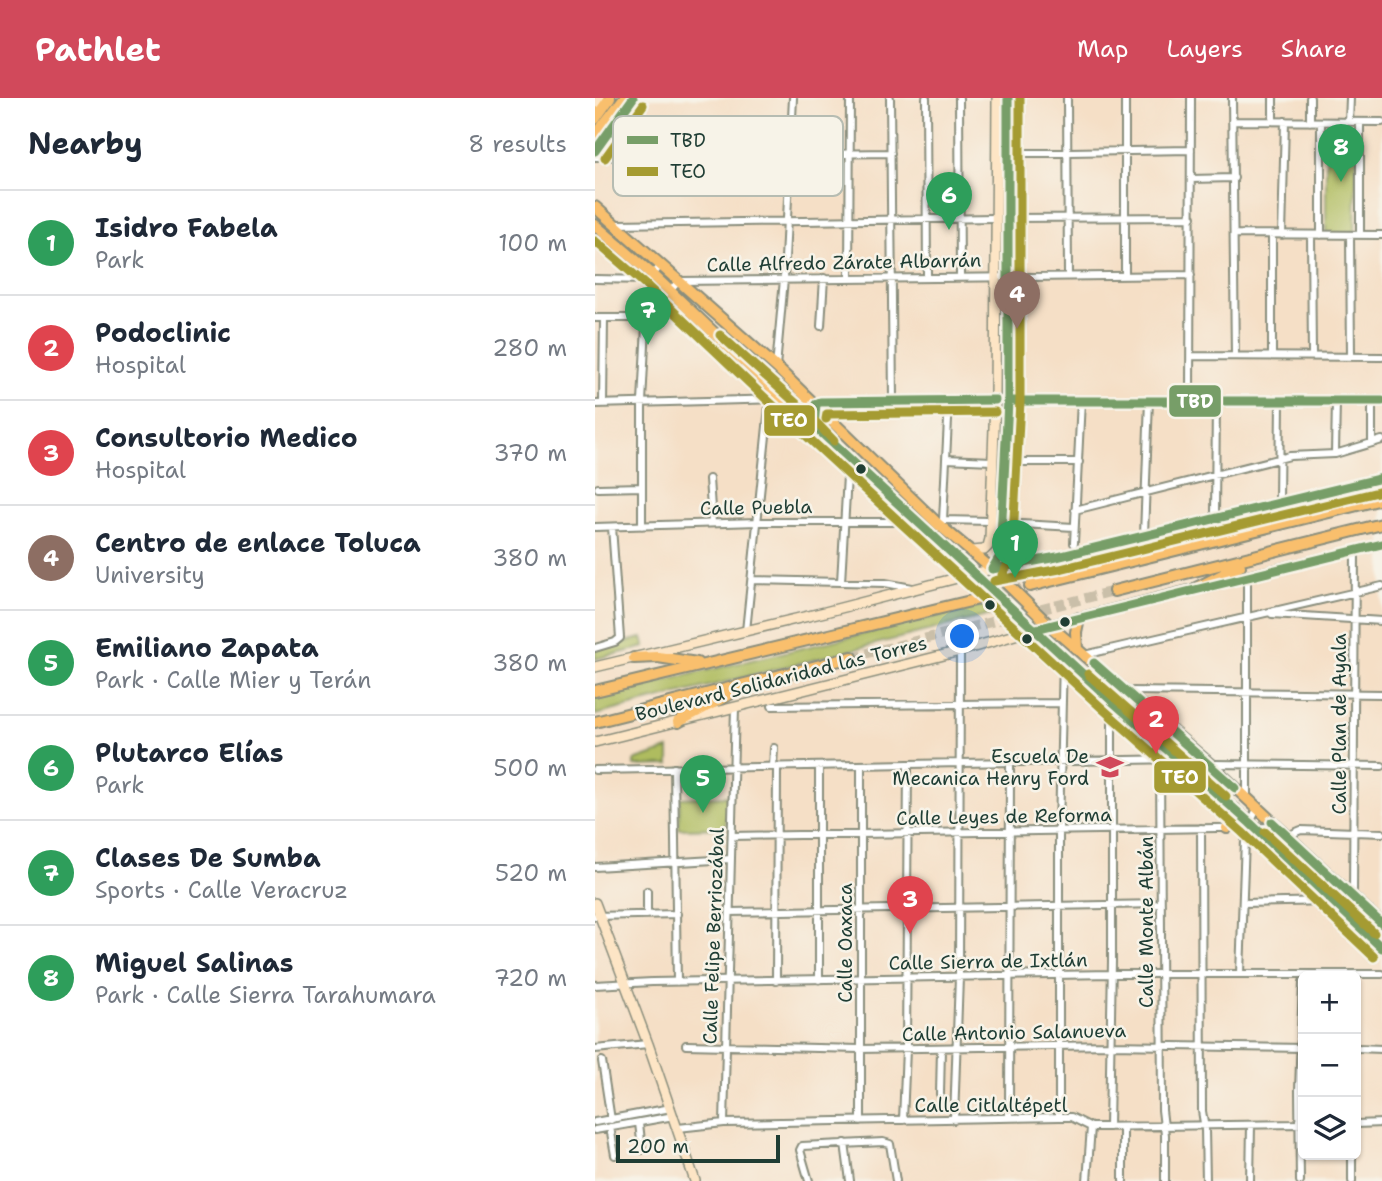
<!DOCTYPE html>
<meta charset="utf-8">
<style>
:root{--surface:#fff;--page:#f2f2f3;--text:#1f2937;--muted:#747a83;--line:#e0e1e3;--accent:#d1495b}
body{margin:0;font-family:"Shantell Sans",sans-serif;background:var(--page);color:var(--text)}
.controls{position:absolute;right:21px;bottom:21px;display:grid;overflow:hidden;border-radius:10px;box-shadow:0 2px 5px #0004}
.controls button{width:63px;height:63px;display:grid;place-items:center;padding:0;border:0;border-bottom:2px solid var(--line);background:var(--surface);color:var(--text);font:35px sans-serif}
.scale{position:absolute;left:21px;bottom:18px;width:164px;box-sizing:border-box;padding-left:7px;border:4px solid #1f3d34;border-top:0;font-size:19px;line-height:24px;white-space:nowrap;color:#1f3d34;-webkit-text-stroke:5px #f7f3e8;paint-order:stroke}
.you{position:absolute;left:368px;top:539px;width:24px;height:24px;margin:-18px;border:5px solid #fff;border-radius:50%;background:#1a73e8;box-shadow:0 0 0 10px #1a73e833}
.badge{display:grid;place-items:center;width:46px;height:46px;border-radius:50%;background:var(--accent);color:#fff;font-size:23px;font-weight:700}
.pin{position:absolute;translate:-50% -58px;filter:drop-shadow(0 2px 4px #0008)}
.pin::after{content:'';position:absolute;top:37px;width:24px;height:21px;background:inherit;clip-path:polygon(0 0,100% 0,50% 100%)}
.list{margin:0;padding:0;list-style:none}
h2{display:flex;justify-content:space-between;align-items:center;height:91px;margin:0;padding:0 28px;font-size:30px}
h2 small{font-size:23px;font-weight:400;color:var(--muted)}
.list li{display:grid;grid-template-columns:46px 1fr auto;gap:21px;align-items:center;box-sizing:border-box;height:105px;padding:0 28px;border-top:2px solid var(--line)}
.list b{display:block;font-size:26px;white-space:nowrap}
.list p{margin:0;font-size:23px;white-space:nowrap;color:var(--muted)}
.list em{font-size:23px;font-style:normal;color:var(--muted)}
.icon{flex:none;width:38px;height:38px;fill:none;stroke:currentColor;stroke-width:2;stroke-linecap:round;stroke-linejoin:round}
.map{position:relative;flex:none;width:787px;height:1083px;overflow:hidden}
header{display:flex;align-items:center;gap:42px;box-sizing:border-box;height:98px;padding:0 35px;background:var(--accent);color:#fff}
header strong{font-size:33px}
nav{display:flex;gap:38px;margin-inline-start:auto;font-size:24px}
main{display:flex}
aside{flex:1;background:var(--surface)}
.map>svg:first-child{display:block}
.green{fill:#afbc5e;stroke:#677c49;stroke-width:2}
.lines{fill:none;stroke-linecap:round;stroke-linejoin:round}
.highway-tunnel{stroke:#cabfa9;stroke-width:10;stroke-dasharray:10 5;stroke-linecap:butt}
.street-casing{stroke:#8a8e7d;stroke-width:10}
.secondary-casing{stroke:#8a8e7d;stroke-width:12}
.highway-casing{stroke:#8a8e7d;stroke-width:14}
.street{stroke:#fff;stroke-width:6}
.secondary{stroke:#fde5c5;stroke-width:9}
.highway{stroke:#f9bf6d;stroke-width:10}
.bus-1-casing{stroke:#f7f3e8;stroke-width:14}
.bus-2-casing{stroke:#f7f3e8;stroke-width:14}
.bus-1{stroke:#779e68;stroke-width:9}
.bus-2{stroke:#a59b31;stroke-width:9}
.bus-dot{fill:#1f3d34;stroke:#f7f3e8;stroke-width:2.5}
.labels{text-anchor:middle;stroke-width:5;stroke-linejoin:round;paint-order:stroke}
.street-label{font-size:19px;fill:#1f3d34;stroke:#f7f3e8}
.poi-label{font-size:19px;fill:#1f3d34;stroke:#f7f3e8;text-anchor:end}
.key{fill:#f7f3e8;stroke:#b6bcb2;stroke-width:2}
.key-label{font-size:19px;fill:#1f3d34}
.line-badge{stroke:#f7f3e8;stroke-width:2.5}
.badge-label{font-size:19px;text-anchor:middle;font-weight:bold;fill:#fff}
</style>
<header>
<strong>Pathlet</strong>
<nav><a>Map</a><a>Layers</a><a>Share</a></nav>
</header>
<main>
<aside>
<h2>Nearby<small>8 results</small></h2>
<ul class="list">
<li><span class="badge" style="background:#2e9e5b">1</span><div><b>Isidro Fabela</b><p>Park</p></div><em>100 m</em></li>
<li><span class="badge" style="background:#e0444e">2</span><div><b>Podoclinic</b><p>Hospital</p></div><em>280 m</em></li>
<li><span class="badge" style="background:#e0444e">3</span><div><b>Consultorio Medico</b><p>Hospital</p></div><em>370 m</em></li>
<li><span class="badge" style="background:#8d6e63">4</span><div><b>Centro de enlace Toluca</b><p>University</p></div><em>380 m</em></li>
<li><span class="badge" style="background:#2e9e5b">5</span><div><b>Emiliano Zapata</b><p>Park · Calle Mier y Terán</p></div><em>380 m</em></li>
<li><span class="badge" style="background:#2e9e5b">6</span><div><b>Plutarco Elías</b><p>Park</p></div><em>500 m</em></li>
<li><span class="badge" style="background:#2e9e5b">7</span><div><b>Clases De Sumba</b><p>Sports · Calle Veracruz</p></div><em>520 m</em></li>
<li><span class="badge" style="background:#2e9e5b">8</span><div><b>Miguel Salinas</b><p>Park · Calle Sierra Tarahumara</p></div><em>720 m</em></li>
</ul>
</aside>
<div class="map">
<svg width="787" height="1083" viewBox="0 0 787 1083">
<rect width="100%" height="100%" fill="#f7f3e8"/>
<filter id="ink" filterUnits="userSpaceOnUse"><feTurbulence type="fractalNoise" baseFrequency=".0143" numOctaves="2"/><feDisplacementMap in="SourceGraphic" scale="14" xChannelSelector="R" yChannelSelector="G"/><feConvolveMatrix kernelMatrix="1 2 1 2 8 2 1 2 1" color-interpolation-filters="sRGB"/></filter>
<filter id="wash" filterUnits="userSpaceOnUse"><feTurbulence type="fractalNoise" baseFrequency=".00686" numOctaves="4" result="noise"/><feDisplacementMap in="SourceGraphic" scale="28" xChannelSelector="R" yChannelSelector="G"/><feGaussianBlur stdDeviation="1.57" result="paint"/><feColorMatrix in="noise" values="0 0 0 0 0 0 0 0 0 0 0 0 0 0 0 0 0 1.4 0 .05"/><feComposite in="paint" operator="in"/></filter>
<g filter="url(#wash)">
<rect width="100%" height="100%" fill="#f5dfc6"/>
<path class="green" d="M731 33H762L760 136H731Z
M402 504 411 513 0 617V599Z
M47 540 50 549 0 561V551Z
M74 651V667L39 668V663Z
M133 698 130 730 84 731 85 700Z"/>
</g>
<g filter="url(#ink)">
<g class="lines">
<path class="highway-tunnel" d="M388 500 435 488
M257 559 519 493"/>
<defs>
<path id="street" d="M295 0 298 303
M331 0 332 179
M364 0 365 179
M472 0 473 178
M637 0 640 258
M678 0V23
M637 23 787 24
M715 24V0
M726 24V137
M754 24 755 0
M413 55 596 52
M0 59 296 55
M596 81 639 80
M414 120 597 119
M22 126 400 120
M640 136 787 137
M677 137V258
M687 137 690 23
M716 137 717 258
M755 137 756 259
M765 137V24
M530 177V0
M254 180 255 0
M0 181 54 182
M75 193 84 183 596 177
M0 220H51
M226 228 229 180
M596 258 787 259
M181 269 189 181 198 0
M354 302 348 422 395 423
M595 303 596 0
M0 306 189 301
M8 306 9 220
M219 328 221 306 225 304 514 301 787 303
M777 345V303
M740 356 741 302
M351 361 397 363
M411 364H484
M114 381 117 425
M3 390 47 389
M684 405 685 301
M480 412 695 358 740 356 787 342
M620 419 621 303
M407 425 479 429
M47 428V304L53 190 54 182 66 167
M0 429 163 424H322
M549 437 554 302
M479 445 486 302
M652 478V700
M157 482 290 485 317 490
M246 484 253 360
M677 516 787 523
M151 533 176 289
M0 550 20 544 25 540 17 429
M489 557 787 488
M533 593 787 596
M177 608 467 605
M565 661 567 1012 570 1037V1083
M617 666 787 668
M224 668V882
M178 669 179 650
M79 670 82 884
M0 672 583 661
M606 730 607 1013 610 1031 611 1083
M137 738 681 729
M680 749 692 738 706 732 787 735
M0 769 136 761
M52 793V817
M758 800 760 452
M648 805 737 803
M135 814 566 806
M0 818 82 816
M645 875 650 742 652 731 662 711
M181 883 182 669
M0 887 57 884 517 876H787
M91 947 265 951 516 947 708 950
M761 950 787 951
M0 951 53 946
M7 963 16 1022
M345 996 346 950
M464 1019V732L468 559
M414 1020 415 664
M308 1022 311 951 313 666
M359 1022 364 879 365 553
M266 1023V667
M0 1024 76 1010
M44 1025 47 1052
M129 1025 140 609
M761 1026 787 1025
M15 1029 20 1057
M514 1029 517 863V604
M83 1030 129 1025 464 1019H476L496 1029 708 1026
M0 1032 79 1018
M250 1045 255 1083
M214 1083 205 1052 207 1048 288 1044 295 1046 301 1083
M492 1083 496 1029
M528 1083V1029
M655 1083 656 1027
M705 1083 704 992 708 884
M757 1083V1057"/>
<path id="secondary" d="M0 6 5 0
M0 53 38 0
M376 453 389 452 393 448 395 441 400 302 402 0
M397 471 405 458 413 303V0
M0 569 230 514 397 471 462 459 787 380
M0 644 365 553 454 527 601 490 787 446
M0 805 53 946 100 1083"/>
<path id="highway" d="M0 21 15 0
M0 38 29 0
M0 109 181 269 343 426 397 471 454 527 615 666 787 826
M0 127 58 177 176 289 517 603 655 725 787 850
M699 402 757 404
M435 488 787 401
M601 490 645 468
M519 493 787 426
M482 551 481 534 484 520
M39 560 63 559 102 565
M0 593 388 500
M0 624 257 559
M83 624 142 592
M632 730 640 711"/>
</defs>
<use href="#street" class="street-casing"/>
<use href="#secondary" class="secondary-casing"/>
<use href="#highway" class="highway-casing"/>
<use href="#street" class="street"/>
<use href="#secondary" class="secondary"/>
<use href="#highway" class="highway"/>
<defs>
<path id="bus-1" d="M0 53 38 0
M413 303H787
M219 328 517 603 655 725 787 850
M219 328 221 306 225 304 400 302
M397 471 405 458 413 303V0
M397 471 462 459 787 380
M441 531 787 446
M499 565 640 690
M677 724 787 826"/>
<path id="bus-2" d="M10 60 48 7
M0 143 50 186 168 298 509 612 647 734 779 859
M125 237 212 315 239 343
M231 321 232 316 400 314
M407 477 417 460 425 303V0
M399 483 465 471 787 393
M493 576 631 698
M670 734 779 835"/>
</defs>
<use href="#bus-1" class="bus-1-casing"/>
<use href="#bus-2" class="bus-2-casing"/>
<use href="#bus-1" class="bus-1"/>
<use href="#bus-2" class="bus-2"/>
</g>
</g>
<defs>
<symbol id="university-bare" viewBox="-9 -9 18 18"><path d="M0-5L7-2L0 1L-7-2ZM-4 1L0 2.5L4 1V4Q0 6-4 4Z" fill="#d1495b" stroke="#f7f3e8" stroke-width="2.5" paint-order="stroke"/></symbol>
</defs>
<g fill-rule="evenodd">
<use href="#university-bare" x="496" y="650" width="38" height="38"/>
</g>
<g class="bus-dot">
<circle cx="266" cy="371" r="6"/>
<circle cx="395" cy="507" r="6"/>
<circle cx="470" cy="524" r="6"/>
<circle cx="432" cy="541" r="6"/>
</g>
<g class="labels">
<g class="street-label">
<text transform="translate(249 164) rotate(-1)" y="7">Calle Alfredo Zárate Albarrán</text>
<text transform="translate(161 409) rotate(-1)" y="7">Calle Puebla</text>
<text transform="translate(186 580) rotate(-14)" y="7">Boulevard Solidaridad las Torres</text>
<text transform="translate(744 626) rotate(-90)" y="7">Calle Plan de Ayala</text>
<text transform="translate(409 718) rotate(-1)" y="7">Calle Leyes de Reforma</text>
<text transform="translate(551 824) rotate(-90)" y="7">Calle Monte Albán</text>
<text transform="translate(118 838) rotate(-88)" y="7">Calle Felipe Berriozábal</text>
<text transform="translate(250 845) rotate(-90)" y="7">Calle Oaxaca</text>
<text transform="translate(393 863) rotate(-1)" y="7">Calle Sierra de Ixtlán</text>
<text transform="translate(419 934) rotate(-1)" y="7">Calle Antonio Salanueva</text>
<text x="396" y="1014">Calle Citlaltépetl</text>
</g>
<g class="poi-label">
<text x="494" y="665">Escuela De<tspan x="494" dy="22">Mecanica Henry Ford</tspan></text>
</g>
</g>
<rect x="18" y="18" width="230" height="80" rx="10" class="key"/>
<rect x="32" y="38" width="31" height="8" fill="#779e68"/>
<rect x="32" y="69" width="31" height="9" fill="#a59b31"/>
<g class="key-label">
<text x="75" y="49">TBD</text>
<text x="75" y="80">TEO</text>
</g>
<g class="line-badge">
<rect x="573" y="286" width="54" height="34" rx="7" fill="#779e68"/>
<rect x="168" y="306" width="53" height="33" rx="7" fill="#a59b31"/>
<rect x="558" y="662" width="54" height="34" rx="7" fill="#a59b31"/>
</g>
<g class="badge-label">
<text x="600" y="310">TBD</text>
<text x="194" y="329">TEO</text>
<text x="585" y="686">TEO</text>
</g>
</svg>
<div class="controls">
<button>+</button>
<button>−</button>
<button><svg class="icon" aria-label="layers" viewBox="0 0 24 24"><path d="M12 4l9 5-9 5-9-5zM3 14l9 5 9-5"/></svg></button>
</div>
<div class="scale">200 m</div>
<div class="you"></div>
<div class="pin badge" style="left:420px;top:480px;background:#2e9e5b">1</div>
<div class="pin badge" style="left:561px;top:656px;background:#e0444e">2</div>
<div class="pin badge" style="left:315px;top:836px;background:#e0444e">3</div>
<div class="pin badge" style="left:422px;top:231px;background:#8d6e63">4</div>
<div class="pin badge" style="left:108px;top:715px;background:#2e9e5b">5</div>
<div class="pin badge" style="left:354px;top:132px;background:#2e9e5b">6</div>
<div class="pin badge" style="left:53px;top:247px;background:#2e9e5b">7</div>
<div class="pin badge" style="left:746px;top:84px;background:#2e9e5b">8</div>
</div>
</main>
